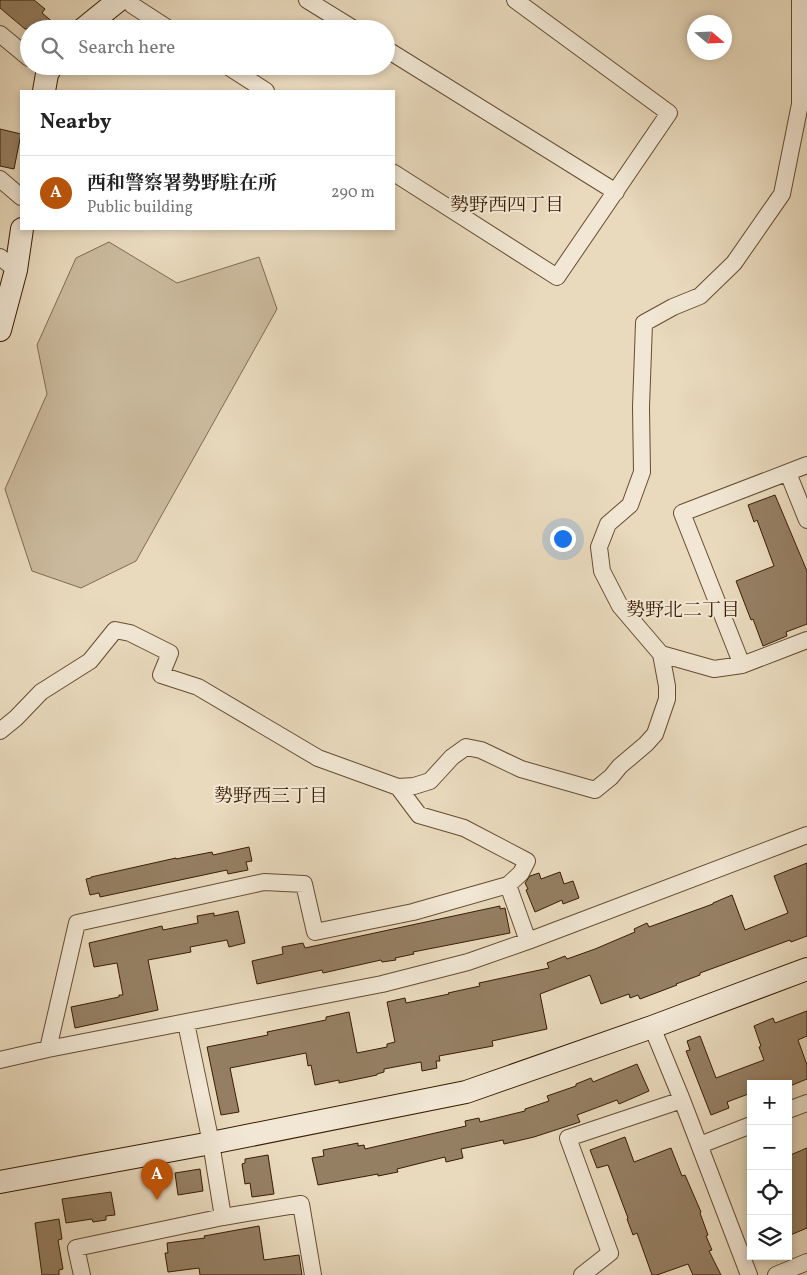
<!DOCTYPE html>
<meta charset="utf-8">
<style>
:root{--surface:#fff;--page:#f6f6f6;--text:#222;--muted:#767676;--line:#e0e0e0;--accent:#b45309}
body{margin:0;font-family:Vollkorn,"Noto Serif JP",serif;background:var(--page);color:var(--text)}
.controls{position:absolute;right:15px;bottom:15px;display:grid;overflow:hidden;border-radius:0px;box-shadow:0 2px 8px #0003}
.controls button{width:45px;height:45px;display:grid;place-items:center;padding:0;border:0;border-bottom:1px solid var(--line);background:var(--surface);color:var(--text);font:25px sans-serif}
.compass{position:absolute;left:687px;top:15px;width:45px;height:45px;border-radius:50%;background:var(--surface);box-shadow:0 2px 8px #0003;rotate:109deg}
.you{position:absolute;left:562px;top:538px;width:18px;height:18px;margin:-12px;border:4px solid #fff;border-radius:50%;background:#1a73e8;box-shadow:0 0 0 8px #1a73e833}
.badge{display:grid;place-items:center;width:32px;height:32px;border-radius:50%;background:var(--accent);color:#fff;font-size:16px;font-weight:700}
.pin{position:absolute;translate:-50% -41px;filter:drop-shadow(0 1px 2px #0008)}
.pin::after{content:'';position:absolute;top:26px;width:18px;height:15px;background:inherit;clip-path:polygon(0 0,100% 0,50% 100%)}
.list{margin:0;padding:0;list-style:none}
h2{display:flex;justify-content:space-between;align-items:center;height:65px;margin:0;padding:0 20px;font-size:21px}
h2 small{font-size:16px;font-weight:400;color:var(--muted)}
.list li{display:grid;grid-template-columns:32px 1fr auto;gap:15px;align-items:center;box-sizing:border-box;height:75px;padding:0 20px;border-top:1px solid var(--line)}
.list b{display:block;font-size:19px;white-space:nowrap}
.list p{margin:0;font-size:16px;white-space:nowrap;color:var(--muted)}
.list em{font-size:16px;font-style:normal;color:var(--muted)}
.icon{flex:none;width:28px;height:28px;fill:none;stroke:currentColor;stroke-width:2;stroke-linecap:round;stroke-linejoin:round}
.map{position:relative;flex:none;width:807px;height:1275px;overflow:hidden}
.search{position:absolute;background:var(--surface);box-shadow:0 2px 8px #0003;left:20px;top:20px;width:375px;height:55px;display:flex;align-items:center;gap:12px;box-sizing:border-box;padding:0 18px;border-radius:28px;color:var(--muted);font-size:19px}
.panel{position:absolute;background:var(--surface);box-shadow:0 2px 8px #0003;left:20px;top:90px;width:375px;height:140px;border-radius:0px}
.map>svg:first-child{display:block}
.green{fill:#cbba9d;stroke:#826b50}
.building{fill:#957f63;stroke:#3a1c02}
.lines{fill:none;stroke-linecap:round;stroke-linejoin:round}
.street-casing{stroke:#664c31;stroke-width:18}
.secondary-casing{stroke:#3a1c02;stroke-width:24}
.street{stroke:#f1e7d4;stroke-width:16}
.secondary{stroke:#f1e7d4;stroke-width:22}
.labels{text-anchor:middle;stroke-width:4;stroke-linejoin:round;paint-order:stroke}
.neighbourhood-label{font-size:19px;fill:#3a1c02;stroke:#f1e7d4}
</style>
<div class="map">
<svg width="807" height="1275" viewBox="0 0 807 1275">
<rect width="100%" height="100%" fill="#e9dabd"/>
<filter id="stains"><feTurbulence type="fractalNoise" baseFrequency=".004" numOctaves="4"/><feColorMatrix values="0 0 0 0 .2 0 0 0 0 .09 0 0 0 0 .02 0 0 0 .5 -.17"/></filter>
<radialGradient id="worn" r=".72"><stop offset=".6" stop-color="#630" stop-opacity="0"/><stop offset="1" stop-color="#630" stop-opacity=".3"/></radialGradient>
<path class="green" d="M109 242 177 283 259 257 277 309 136 561 81 588 32 571 5 489 47 394 37 345 76 258Z"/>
<path class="building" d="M0 0H34L45 9 42 13 61 29H25L0 8Z
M0 129 21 134 14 169 0 166Z
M775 495 807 571V624L786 632 787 636 763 646 753 619 751 620 736 581 774 566 757 520 754 522 748 505Z
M249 847 252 861 246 862 248 870 228 874 227 870 100 897 99 893 90 895 86 879 91 878V877L176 858V859L212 852 213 855Z
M807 863V936L791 942 790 940 700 973V975L676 984 677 985 640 999 638 995 630 998 629 994 601 1004 590 975 540 994 547 1029 492 1041 493 1046 439 1056 440 1061H436L437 1068 422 1071 421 1062 384 1069V1072L377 1074V1075L339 1083V1080L315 1085 311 1065 308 1066 306 1053 230 1068 239 1112 221 1115 207 1047 268 1035 267 1032 326 1020V1017L349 1012 357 1053 387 1047V1044L395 1042 387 1002 405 998 406 1003 449 994 448 993 480 986 479 983 549 968 547 963 565 956 567 959 595 949 635 932 634 929 647 923 649 927 713 904V903L732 895 745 930 788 913 774 876Z
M560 872 564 884 573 881 579 898 563 904 562 900 535 912 526 890 528 889 525 883 530 876 539 873 541 879Z
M500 906V909L505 908 510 933 413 952 414 954 395 958 396 960 382 962 381 960 323 973 322 970 257 984 252 961 283 954 282 947 303 943 305 948Z
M238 911 245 943 229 947 227 940 190 947 191 952 148 960 158 1010 75 1028 71 1007 119 997V995H123L117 963 94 967 89 943 162 926 163 930 198 923 197 916 214 913V916Z
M807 1011V1036L798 1040 807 1065V1079L790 1086 789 1084H751V1093L727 1102 729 1108 711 1115 686 1051 690 1050 687 1041 700 1036 716 1078 764 1060 759 1047 761 1046 754 1026 773 1018 775 1023Z
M637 1064 649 1091 619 1104 617 1100 577 1115 580 1122 534 1137 504 1144 503 1140 461 1149 463 1158 446 1162 445 1157 397 1169 398 1172 378 1176V1174L318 1185 312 1158 324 1156 323 1150 358 1143V1146L364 1145 365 1149 466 1126 465 1121 479 1118 480 1122 525 1111V1109L549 1101 547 1096 576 1086V1084L591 1078 593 1082Z
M625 1137 634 1162 671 1148 682 1176 685 1175 701 1212 700 1213 708 1235 706 1236 712 1250 709 1251 721 1275H693L688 1264 657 1275H652L637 1233 633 1235 627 1219 628 1218 608 1165 597 1168 590 1150Z
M807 1148V1228L788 1236V1156Z
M268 1155 274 1194 252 1197 250 1183 245 1184 242 1164 245 1163V1159Z
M200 1169 203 1191 178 1195 175 1173Z
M111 1192 115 1215 106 1216V1220L93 1222 92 1219 66 1223 62 1199Z
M59 1219 62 1239 58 1240 63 1269 59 1270V1275H42L35 1223Z
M259 1226 264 1260 299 1255 302 1275H200L199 1268 168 1272 165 1253H168L167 1243 205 1238 204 1236Z"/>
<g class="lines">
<defs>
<path id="street" d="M129 0 132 5 169 29
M307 0 354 29
M800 0V104L782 194 734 263 700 296 673 307 644 323 641 407 642 472 630 505 608 524 599 547 602 571 620 606 661 654 714 669 742 665 807 640
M0 34 29 58
M386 49 616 192
M227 66 266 91
M394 173 557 277 669 113 515 0
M0 179 21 197
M0 257 16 270
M788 473 807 520
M742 665 682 513 807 465
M0 731 16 718 41 692 90 661 115 630 130 633 170 653 161 675 198 687 318 758 398 787 419 815 464 828 527 861 521 873 508 885 413 912 315 932 304 884 264 882 77 923 48 1049
M398 787 414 786 430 781 452 757 466 747 481 750 521 769 595 790 611 777 620 766 646 744 655 734 667 699V686L661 654
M508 885 528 941
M186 1023 211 1143 223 1217
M652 1027 682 1100 749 1275
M0 1060 48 1049 382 984 468 962 528 941 807 835
M788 1110 807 1103
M700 1145 751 1125
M82 1275 76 1248 223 1217 301 1204 313 1275
M582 1275 610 1253 568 1138 682 1100
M776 1275 807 1262"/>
<path id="secondary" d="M83 29 119 0
M44 91 47 74 52 66
M0 330 16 270 22 229
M0 1182 211 1143 466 1092 652 1027 807 969"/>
</defs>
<use href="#street" class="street-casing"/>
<use href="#secondary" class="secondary-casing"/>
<use href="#street" class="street"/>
<use href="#secondary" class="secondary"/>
</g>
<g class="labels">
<g class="neighbourhood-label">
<text x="507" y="211">勢野西四丁目</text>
<text x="683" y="616">勢野北二丁目</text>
<text x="271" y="802">勢野西三丁目</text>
</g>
</g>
<rect width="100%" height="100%" filter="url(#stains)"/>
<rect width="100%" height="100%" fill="url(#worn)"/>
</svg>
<div class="controls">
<button>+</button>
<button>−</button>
<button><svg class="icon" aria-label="locate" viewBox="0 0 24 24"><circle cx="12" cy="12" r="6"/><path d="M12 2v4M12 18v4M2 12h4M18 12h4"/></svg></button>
<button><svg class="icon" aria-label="layers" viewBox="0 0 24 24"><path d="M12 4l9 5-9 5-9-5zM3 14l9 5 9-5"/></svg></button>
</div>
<svg class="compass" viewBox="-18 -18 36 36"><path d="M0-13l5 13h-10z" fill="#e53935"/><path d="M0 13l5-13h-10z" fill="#767676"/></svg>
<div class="you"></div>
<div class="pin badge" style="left:157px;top:1200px">A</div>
<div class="search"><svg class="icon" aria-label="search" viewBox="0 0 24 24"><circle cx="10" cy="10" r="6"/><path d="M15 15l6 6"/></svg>Search here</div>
<section class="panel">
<h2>Nearby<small></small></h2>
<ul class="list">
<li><span class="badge">A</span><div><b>西和警察署勢野駐在所</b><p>Public building</p></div><em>290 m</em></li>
</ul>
</section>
</div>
